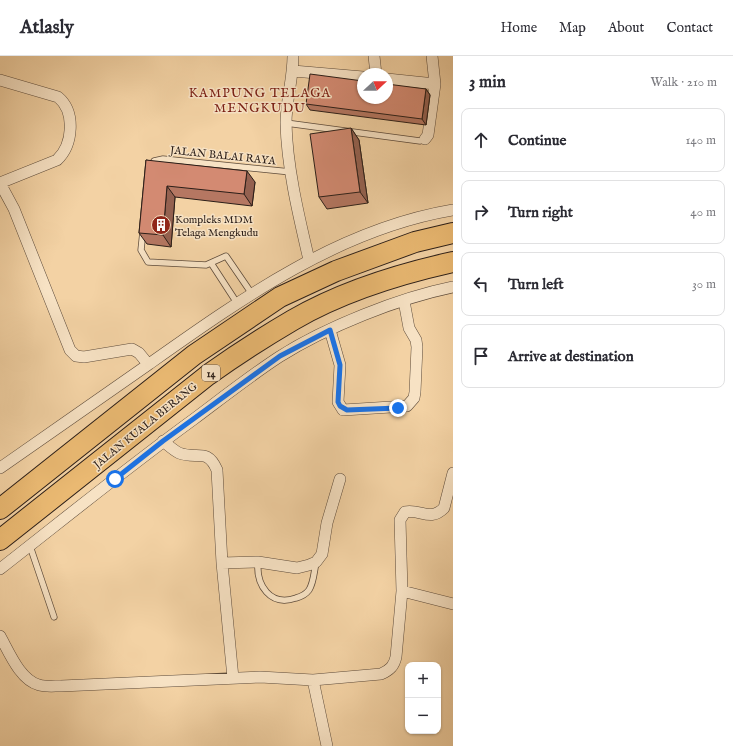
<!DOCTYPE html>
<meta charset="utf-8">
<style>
:root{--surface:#fff;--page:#f7f7f7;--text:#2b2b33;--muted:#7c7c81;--line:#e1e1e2}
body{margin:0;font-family:"IM FELL English",serif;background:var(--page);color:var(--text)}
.controls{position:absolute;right:12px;bottom:12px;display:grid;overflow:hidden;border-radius:8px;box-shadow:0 1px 3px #0004}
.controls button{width:36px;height:36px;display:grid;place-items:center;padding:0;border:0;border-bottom:1px solid var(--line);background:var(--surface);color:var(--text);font:20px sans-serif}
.compass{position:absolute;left:357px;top:12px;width:36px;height:36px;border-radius:50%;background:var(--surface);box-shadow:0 1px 3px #0004;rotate:68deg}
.stop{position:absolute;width:12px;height:12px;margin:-9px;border:3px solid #1a73e8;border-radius:50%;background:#fff}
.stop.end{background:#1a73e8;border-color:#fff;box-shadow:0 1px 4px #0008}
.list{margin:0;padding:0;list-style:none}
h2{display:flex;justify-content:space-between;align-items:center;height:52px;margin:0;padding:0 16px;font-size:17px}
h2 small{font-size:13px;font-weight:400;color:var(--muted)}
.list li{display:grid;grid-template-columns:26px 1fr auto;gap:12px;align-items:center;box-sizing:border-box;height:64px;margin:0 8px 8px;padding:0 8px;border:1px solid var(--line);border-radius:8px}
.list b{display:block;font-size:15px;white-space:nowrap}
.list em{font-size:13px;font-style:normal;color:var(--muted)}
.icon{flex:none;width:22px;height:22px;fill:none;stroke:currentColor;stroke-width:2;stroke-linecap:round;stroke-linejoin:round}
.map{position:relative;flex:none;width:453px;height:690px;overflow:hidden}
header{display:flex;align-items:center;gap:24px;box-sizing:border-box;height:56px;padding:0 20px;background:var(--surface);border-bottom:1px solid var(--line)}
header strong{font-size:19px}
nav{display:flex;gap:22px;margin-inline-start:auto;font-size:14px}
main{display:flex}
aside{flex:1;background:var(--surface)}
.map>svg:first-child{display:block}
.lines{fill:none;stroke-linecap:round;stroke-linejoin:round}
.lane-casing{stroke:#5d4b3b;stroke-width:7}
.street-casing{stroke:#5d4b3b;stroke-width:12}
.highway-casing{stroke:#2b1e18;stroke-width:22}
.lane{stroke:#f7e2c4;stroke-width:5.5}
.street{stroke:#f7e2c4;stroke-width:11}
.highway{stroke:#eab972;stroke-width:20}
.wall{fill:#b57762;stroke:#2b1e18}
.shaded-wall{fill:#946150;stroke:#2b1e18}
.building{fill:#d38a72;stroke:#2b1e18}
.route{stroke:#1a73e8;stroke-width:5}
.labels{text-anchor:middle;stroke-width:3;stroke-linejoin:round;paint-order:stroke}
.shield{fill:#f7e2c4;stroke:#68594c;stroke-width:1}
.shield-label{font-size:10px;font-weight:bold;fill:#2b1e18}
.street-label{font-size:11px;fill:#2b1e18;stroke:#f7e2c4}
.poi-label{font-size:11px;fill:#2b1e18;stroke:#f7e2c4;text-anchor:start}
.quarter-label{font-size:13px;letter-spacing:1px;fill:#7a1f14;stroke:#f7e2c4}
</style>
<header>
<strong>Atlasly</strong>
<nav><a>Home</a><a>Map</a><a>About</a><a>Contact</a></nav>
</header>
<main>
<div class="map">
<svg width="453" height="690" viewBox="0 0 453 690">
<rect width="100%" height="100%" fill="#f3d2a4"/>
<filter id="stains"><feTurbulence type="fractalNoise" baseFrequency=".005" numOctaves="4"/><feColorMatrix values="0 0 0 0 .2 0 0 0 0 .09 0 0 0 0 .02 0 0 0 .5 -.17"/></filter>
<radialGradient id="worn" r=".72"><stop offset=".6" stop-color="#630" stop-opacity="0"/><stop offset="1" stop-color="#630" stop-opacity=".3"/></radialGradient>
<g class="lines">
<defs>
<path id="lane" d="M286 67 420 85 425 83
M150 111 154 105 163 103 291 116
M143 175 141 194 148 206 206 209 226 200 252 238
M211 207 237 247
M30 490 54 561
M258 506C256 529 270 551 296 542 300 541 306 538 309 534 314 526 314 515 316 507"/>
<path id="street" d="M293 0C293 23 286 45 286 67 287 112 299 161 309 204
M374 0 376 18
M293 15 363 21
M387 23 435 28
M0 24 58 41C76 56 73 89 57 104L0 127
M425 83 428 79 435 28 432 0
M0 127 14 153 70 294 76 300 84 301 132 293 139 297 148 308
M330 274 340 309 338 346 343 354 407 350 414 342 415 336 417 291 416 284 409 272 404 245
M163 385C168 389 173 394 179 397 197 404 207 391 217 414L222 507 233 622
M0 412C50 377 99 343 149 308 241 243 339 173 453 154
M222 507 258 506 297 512 309 509 316 506 322 498 327 467 340 423
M0 513C64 463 128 411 194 363 222 342 250 320 279 301 326 271 399 242 453 231
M402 535 453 548
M0 580C9 596 20 624 39 629 46 631 54 630 61 630L260 621 313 624 327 690
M313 624 381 618C390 614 394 610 396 601L402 535 400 464 405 456C421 453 430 466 444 452L453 417"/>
<path id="highway" d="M0 453 194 299 280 241 336 215 415 186 453 177
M0 484 208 319C236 299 264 281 293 264 341 236 399 218 453 206"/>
</defs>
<use href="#lane" class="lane-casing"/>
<use href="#street" class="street-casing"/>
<use href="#highway" class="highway-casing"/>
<use href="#lane" class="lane"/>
<use href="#street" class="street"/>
<use href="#highway" class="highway"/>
</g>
<path class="wall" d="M426 33 430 39 426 69 310 54 306 48Z
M351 72 359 84 368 147 327 153 319 141Z
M146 104 255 126 252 150 175 141 171 191 147 188 139 177Z"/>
<path class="shaded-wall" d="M426 33 430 39 426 69 422 63Z
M351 72 359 84 368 147 360 136Z
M247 115 255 126 252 150 244 138Z
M167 130 175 141 171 191 163 179Z"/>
<path class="building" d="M310 18 363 25V42H387V28L426 33 422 63 306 48Z
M351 72 360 136 319 141 310 78Z
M146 104 247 115 244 138 167 130 163 179 139 177Z"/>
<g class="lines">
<path class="route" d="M115 423 163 385 280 300 330 274 340 309 338 346 340 350 347 354 398 352"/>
</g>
<defs>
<symbol id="building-disc" viewBox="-11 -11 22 22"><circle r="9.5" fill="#8f2418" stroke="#f7e2c4"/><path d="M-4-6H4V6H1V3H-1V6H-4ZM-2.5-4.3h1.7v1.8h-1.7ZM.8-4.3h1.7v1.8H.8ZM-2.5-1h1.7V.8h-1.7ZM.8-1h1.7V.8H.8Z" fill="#fff"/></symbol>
</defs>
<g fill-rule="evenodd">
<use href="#building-disc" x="150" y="158" width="22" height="22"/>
</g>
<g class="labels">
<rect class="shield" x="202" y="309" width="18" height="16" rx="3"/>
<g class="shield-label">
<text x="211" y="321">14</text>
</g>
<g class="street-label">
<text transform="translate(223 99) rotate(6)" y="4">JALAN BALAI RAYA</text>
<text transform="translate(145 369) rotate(-39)" y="4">JALAN KUALA BERANG</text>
</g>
<g class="poi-label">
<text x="175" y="167">Kompleks MDM<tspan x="175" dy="13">Telaga Mengkudu</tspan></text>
</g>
<g class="quarter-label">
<text x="260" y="41">KAMPUNG TELAGA<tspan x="260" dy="15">MENGKUDU</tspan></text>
</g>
</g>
<rect width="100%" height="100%" filter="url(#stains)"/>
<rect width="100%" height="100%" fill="url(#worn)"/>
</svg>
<div class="controls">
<button>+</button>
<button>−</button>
</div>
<svg class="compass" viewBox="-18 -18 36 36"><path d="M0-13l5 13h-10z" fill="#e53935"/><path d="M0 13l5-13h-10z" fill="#7c7c81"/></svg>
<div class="stop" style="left:115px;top:423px"></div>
<div class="stop end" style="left:398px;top:352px"></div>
</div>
<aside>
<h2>3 min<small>Walk · 210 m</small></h2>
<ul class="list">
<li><svg class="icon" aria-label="ahead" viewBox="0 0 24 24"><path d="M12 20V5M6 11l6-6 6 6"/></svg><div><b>Continue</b></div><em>140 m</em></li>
<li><svg class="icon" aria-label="right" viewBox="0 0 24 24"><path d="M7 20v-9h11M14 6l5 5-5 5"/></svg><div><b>Turn right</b></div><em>40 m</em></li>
<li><svg class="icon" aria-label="left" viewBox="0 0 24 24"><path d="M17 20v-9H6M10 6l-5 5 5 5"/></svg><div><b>Turn left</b></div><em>30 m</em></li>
<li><svg class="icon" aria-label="arrive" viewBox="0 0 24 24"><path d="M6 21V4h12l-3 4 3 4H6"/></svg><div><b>Arrive at destination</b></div></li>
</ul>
</aside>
</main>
